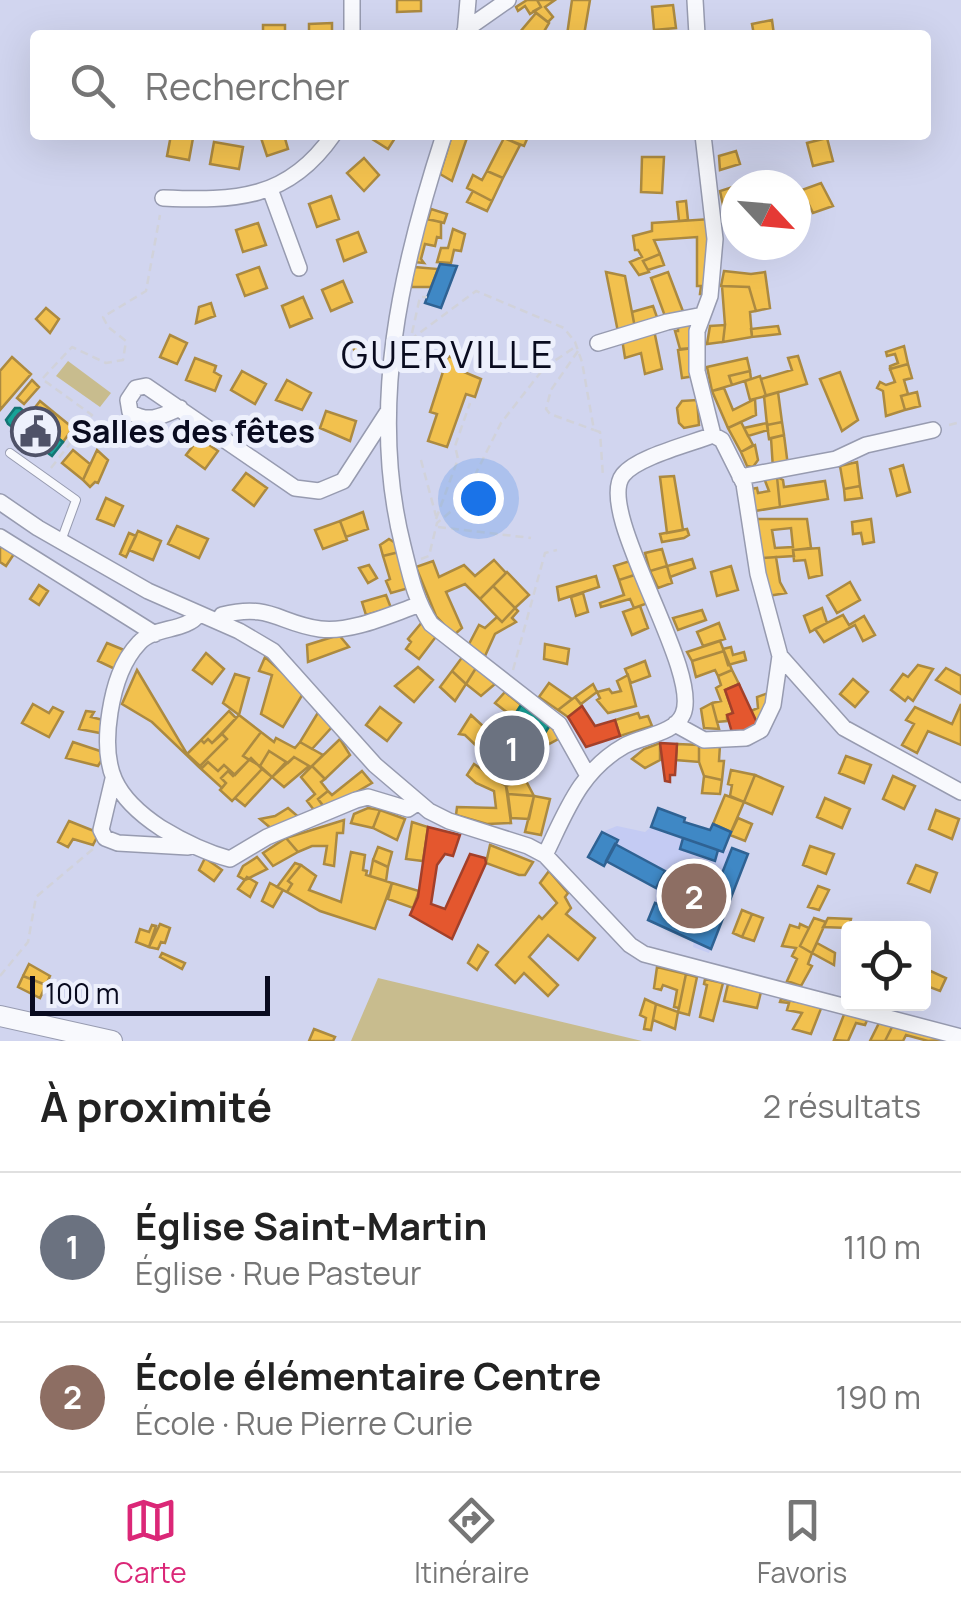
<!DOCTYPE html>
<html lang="fr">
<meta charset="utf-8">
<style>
:root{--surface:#fff;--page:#f2f2f2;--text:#222;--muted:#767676;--line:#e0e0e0;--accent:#db2777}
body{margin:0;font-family:Manrope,sans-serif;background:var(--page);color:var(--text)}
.controls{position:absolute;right:30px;bottom:30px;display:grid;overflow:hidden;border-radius:10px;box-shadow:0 10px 40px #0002}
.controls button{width:90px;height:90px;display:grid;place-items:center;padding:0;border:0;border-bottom:2px solid var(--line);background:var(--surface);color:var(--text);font:50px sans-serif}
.compass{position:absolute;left:721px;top:170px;width:90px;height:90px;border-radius:50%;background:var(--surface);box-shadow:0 10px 40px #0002;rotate:116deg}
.scale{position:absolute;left:30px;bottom:25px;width:240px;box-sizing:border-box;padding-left:10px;border:5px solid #090b1f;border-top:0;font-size:28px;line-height:35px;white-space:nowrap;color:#090b1f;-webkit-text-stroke:8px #edf0fc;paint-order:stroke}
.you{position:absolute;left:478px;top:498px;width:35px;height:35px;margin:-25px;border:8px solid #fff;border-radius:50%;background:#1a73e8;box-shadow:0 0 0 15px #1a73e833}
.badge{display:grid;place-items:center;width:65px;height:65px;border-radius:50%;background:var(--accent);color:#fff;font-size:32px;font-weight:700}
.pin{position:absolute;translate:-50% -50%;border:5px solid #fff;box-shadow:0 2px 10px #0006}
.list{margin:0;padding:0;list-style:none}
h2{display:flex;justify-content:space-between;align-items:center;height:130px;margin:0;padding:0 40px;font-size:42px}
h2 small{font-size:32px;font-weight:400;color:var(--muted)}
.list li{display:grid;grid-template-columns:65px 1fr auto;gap:30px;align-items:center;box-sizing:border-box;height:150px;padding:0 40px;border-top:2px solid var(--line)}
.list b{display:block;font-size:38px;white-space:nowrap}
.list p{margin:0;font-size:32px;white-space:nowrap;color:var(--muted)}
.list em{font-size:32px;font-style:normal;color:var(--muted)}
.icon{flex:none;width:55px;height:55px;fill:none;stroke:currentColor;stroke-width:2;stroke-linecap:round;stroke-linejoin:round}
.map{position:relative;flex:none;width:961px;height:1041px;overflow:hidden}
.search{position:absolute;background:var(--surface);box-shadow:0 10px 40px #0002;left:30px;right:30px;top:30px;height:110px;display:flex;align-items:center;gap:25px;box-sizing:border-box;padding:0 35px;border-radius:10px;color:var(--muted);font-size:38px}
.sheet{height:430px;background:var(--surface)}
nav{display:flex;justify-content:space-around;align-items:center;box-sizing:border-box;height:140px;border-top:2px solid var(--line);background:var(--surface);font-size:28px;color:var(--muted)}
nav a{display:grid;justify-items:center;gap:5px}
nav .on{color:var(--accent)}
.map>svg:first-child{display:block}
.built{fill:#c4cbf3}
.green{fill:#c8bc8e}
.homes{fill:#f2c14e;stroke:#ac8a40;stroke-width:2.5;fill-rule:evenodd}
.shops{fill:#e4572e;stroke:#a2402a;stroke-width:2.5}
.schools{fill:#3f88c5;stroke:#2f6293;stroke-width:2.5}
.public{fill:#17a398;stroke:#137574;stroke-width:2.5}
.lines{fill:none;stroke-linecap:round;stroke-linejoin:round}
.service-casing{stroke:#979bb0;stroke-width:10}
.minor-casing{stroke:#979bb0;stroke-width:18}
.tertiary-casing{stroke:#979bb0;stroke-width:22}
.path{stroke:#d1d2da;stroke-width:2.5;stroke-dasharray:8 5;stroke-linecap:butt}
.service{stroke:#f8f9fd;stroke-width:8}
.minor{stroke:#f8f9fd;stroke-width:15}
.tertiary{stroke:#f8f9fd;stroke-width:20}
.labels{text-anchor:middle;stroke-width:10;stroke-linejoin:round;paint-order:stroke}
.poi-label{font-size:32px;font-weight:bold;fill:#090b1f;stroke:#edf0fc;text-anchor:start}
.quarter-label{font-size:38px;letter-spacing:2.5px;fill:#090b1f;stroke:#edf0fc}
</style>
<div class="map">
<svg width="961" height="1041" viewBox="0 0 961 1041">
<rect width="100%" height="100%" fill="#d1d5ef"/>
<path class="built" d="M617 826 645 832 651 827 723 852 732 848 748 854 709 953 693 947 694 941 648 920 655 903 656 888 664 871 615 844 617 839 602 832Z"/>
<path class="green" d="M68 361 111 393 100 407 56 376Z
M378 978 642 1041H351Z"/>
<path class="homes" d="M397 0H421V11L397 12Z
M527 0H537L541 7 530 14 525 6 518 11 516 7Z
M537 0H555L545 7 553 17 548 22 534 11 541 7Z
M572 0H590L584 35H567Z
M673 5 676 28 654 30 652 7Z
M536 13 549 23 542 35H523L520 32Z
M772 20 774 35H754L752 24Z
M332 23V35H309V24Z
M263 25H285V35H263Z
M171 135 193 138 189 160 167 156Z
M260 135H284L288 149 267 156Z
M370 135H397L388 149 369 137Z
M452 135H468L452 181 440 174Z
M505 135H525L527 139 524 146 504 138Z
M504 138 520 145 503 178 487 171Z
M827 138 833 161 813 166 807 143Z
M214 142 243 147 239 169 210 164Z
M736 151 740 164 720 170 719 156Z
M642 157H664L662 193 641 192Z
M364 158 379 175 364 191 347 173Z
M487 171 503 178 492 201 467 188 473 175 482 180Z
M821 183 833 206 813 213 802 190Z
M736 186V202L723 205 720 191Z
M473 191 492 201 487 211 467 202Z
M331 196 339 219 317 227 309 204Z
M686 201 688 220 679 221 677 202Z
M431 209 447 214 444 223 428 219Z
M426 219 441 222V238L437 237 435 246 425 244 421 259 424 263 413 262Z
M710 219 705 294H700L701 286H697V237L654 240 660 254 643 261 649 272 639 275 630 262 642 257 638 250H635L633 236 652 231V223Z
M258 223 266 245 243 252 236 230Z
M453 229 465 234 461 251 454 250 451 263 437 262 441 248H448Z
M358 232 366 252 344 261 337 240Z
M660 254 664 265 648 270 643 261Z
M259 267 267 288 245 296 237 275Z
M414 267 438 269 431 287H411Z
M724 271 751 274 765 272 770 308 756 311 749 287 721 286Z
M606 272 625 276 635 328 618 332Z
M668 272 684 314 666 319 651 278Z
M343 281 352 302 331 311 322 290Z
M722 286 749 287 756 311 750 312 752 337 723 342 725 325Z
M303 297 312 318 290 327 282 306Z
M211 303 215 316 196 323 199 307Z
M653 306 658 320 635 328 632 312Z
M46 308 59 319 50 333 36 319Z
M691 321 693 348 680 349 675 331H678V323Z
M725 325 723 342 707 344 710 326Z
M778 326 780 334 752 337 751 329Z
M654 330 662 369 645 374 641 353 625 358 622 339Z
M170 335 187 343 177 364 160 357Z
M360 340 366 363 358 365 352 342Z
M904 346 908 364 890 369V366L898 363 895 354 887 356 886 352Z
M693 348 695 376 682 378 678 350Z
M448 356 467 363 464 372 481 379 475 397 466 394 447 447 428 441 437 414 430 412Z
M798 356 807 384 766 396 761 379 792 370 788 358Z
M12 357 31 374 0 410V371Z
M195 358 216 366 214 372 221 376 215 391 186 380Z
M747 358 750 371 729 376 732 385 712 391 707 367Z
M908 364 912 378 904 380 908 394 901 396 905 410 886 416 883 391 877 388 880 382 886 385 895 382 890 369Z
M242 371 266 384 255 404 231 390Z
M750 371 751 379 732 385 729 376Z
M840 372 858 420 842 431 820 379Z
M760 376 766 396 750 400 745 381Z
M32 380 39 387 24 404 17 398Z
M287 380 311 393 302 410 276 400Z
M724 388 733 410 755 399 756 415 728 428 712 391Z
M778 392 782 422 767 425 764 396Z
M917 392 920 406 905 410 901 396Z
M697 400 699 425 684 428 679 423 677 408 682 401Z
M40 401 73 428 63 442 29 415Z
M326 411 356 421 350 441 320 428Z
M741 422 753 445 741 452 728 428Z
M782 422 784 435 769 439 767 425Z
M767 423 768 430 748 436 744 428Z
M784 435 788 466 773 469 771 438Z
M199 438 218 451 205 469 186 455Z
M755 445 758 460 753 467 747 466 741 452Z
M73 450 90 464 83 480 62 463Z
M97 450 108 460 98 483 95 482 90 487 83 480Z
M857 462 860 486 844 489 840 466Z
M903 465 910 492 897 496 890 469Z
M246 473 267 488 254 506 233 490Z
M674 476 683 530 667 533 660 477Z
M777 477 780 507 755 511 751 489 757 488 758 493 769 491 764 478Z
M777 477 783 480 784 487 825 481 828 499 780 507Z
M860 486 862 498 845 500 844 489Z
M106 498 123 506 114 526 97 519Z
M363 512 368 529 346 537 340 521Z
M756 519H807L811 548 793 550 794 556 762 558ZM791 528 793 547 775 548 772 530Z
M871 519 874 542 863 544 861 533 853 534 852 522Z
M340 521 347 540 323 549 315 530Z
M177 526 208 539 199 558 168 544Z
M687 529 689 535 684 538 662 542 660 534Z
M138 531 161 541 153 560 129 550Z
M129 533 136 536 126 557 120 554Z
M389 539 397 544 399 552 383 556 380 545Z
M0 546 14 554 6 566 0 562Z
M819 548 822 575 809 578 805 560 794 561 793 550Z
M662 549 667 566 650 571 645 553Z
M399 552 409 588 391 593 386 581 390 579 383 556Z
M776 557 780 582 786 593 768 596 762 558Z
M692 559 695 568 670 577 667 566Z
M494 560 506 573 480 599 465 584 446 592 462 628 454 635 436 616 416 567 433 561 439 577 464 565 475 576Z
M630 561 635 575 619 580 614 566Z
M369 565 377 578 368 583 359 568Z
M667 566 672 583 658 588 650 571Z
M731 566 738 590 717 596 711 572Z
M507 572 529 595 515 608 493 586Z
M637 574 648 603 634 608 630 599 601 607 600 603 624 595 619 580Z
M596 576 599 587 559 600 557 587Z
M850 582 860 600 837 613 827 596Z
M39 585 48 591 39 605 30 599Z
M493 586 515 608 502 622 480 599Z
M583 593 588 612 576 616 571 597Z
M386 595 391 608 366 615 362 602Z
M640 606 648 628 632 635 623 612Z
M515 608 518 611 512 618 516 622 495 634 485 656 468 646 479 625 485 628 497 617 502 622Z
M822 608 827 623 810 632 804 616Z
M702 610 706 620 678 630 673 618Z
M843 615 849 625 864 616 875 635 863 641 855 625 824 642 815 629Z
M423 621 438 634 419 659 406 649 411 642 408 639Z
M719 623 725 639 703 646 697 632Z
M339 635 349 647 308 662 307 645Z
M720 641 724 651 692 661 687 652Z
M107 643 124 650 115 669 98 661Z
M545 644 569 649 567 664 544 659Z
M731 647 733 655 744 652 746 660 728 665 723 649Z
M724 651 732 670 718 676 715 670 696 677 692 661Z
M206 653 224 669 212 684 193 670Z
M463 656 476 668 466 684 452 671Z
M265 657 304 692 283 727 261 714 272 675 259 671Z
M645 661 650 676 631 683 625 669Z
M918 665 933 669 913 701 908 697 905 701 891 690 903 674 908 677Z
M418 667 433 680 414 702 395 686Z
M476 668 495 684 481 696 466 684Z
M946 668 961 676V694L936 680Z
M137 670 187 754 199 767 152 722 122 704Z
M732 670 739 684 725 690 733 713 727 715V721L717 722 712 703 721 701 716 688 721 685 718 676Z
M452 671 466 684 455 701 440 687Z
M235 674 249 678 239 715 223 703Z
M628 675 636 706 608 713 597 700 600 698 597 692 609 689 612 693 621 691 617 681Z
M853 679 868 692 855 707 840 694Z
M549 683 572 699 558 710 539 697Z
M593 684 597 692 581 704 575 697Z
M505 692 521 705 513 717 495 703Z
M771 692 759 727 751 711 758 708 757 697Z
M575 697 582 706 568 717 558 710Z
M712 703 719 729 704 728 701 709Z
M33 704 49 713 53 707 63 712 49 737 22 723Z
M961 704V745L928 731 917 753 902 745 914 724 906 720 915 707 952 724Z
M380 707 401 723 387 741 366 725Z
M86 711 94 712 91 717 107 721 105 734 79 729Z
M229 711 236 718 212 743 208 739 204 743 201 740Z
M319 711 332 727 312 749 300 742Z
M638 713 640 718 648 716 652 726 620 736 615 720Z
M239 715 261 732 243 756 249 760 235 775 224 765 218 771 208 762 202 768 200 766 227 739 222 734Z
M471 715 498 740 488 757 465 735 459 734Z
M550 725 560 738 549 744 541 739Z
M261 732 274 742 276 738 295 748 300 742 323 755 311 767 294 757 288 763 269 751 260 766 243 756Z
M222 734 227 739 200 766 187 754 201 740 204 743 208 739 212 743Z
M340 739 350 755 325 779 312 766Z
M73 742 106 753 98 766 66 758Z
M660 743V760L645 768 632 759 644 749Z
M677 744 699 745V762L676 760Z
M699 745H720L719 761H724L722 780 704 776 699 762Z
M269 751 286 762 272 777 260 766Z
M846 756 871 765 864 783 839 773Z
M294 757 309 766 284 787 272 777Z
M251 758 262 769 232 801 220 790 226 783 221 778 228 771 233 776Z
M208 762 218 771 224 765 235 775 228 771 221 778 226 783 222 788 199 767 202 768Z
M474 764 506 786 511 823 487 824 456 815 457 807 496 808 494 791 476 783 467 775Z
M312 766 325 779 321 782 328 791 318 799 325 808 317 814 307 801 315 794 301 777Z
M262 769 272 777 245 806 235 798Z
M731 770 755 775 744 802 730 796 732 785 728 784Z
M362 771 372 783 326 810 318 799 328 791 332 795Z
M755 775 783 787 772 814 744 802Z
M704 776 722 780 720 794 702 793Z
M893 776 915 786 904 809 883 799Z
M525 779 534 796 508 794 506 786Z
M508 794 534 796 529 819 511 818Z
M725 795 744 802 731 832 713 824Z
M534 796 550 799 541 835 525 832Z
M825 798 850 809 842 828 817 817Z
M288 808 301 819 273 830 260 819 275 816Z
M368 808 380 810 373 828 351 823 354 814Z
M380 810 405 819 397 840 373 828Z
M936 810 959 819 952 839 929 829Z
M738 818 752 824 745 841 730 835Z
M344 820 343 833H337L334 866 324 864 327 846H312L298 852 286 838Z
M69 821 99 833 93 845 73 839 68 847 58 842Z
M412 822 428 827 423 861 406 859Z
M286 838 298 852 273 866 263 853Z
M490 845 533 862 525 875H519L486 863Z
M810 846 834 854 826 874 803 865Z
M378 847 392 852 388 867 373 860Z
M351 852 365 855 363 870 367 871 366 875 392 883 375 929 320 911 287 892 292 884 288 881 301 865 316 876 309 890 341 902Z
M257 857 267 869 245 880 238 876 243 866Z
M205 858 222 870 214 881 199 870Z
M373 860 388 867 386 881 370 876Z
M295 863 301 865 288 881 292 884 287 892 277 887Z
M916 865 937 873 930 892 908 883Z
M549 871 568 893 565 897 571 908 566 914 595 938 578 960 548 935 529 957 558 985 548 996 524 973 515 983 496 965 539 916 542 919 557 903 540 883Z
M247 877 257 883 250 897 238 889Z
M270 883 283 890 273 907 262 901Z
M392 883 419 891 413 908 388 899Z
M818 886 829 890 819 910 808 907Z
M742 910 752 914 742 937 733 933Z
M752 914 763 918 754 941 742 937Z
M814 918 826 922 812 953 800 946Z
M828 918 851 919 849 928 823 927Z
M160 924 170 928 165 943 161 942 158 949 149 947Z
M800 924 809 928 800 946 812 953 808 964 812 966 801 986 787 981 797 959 792 956 796 948 782 946 790 925 799 928Z
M152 925 156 926 149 947 136 942 140 929 149 932Z
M817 943 835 953 834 965 812 953Z
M478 945 488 952 477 970 468 963Z
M162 953 185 963 182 969 160 957Z
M29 964 50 976 46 985 23 976Z
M657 967 686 974 679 1008 674 1007 677 990 663 985 661 990 654 988Z
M924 968 946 978 940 991 924 985Z
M686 974 697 977 689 1015 678 1012Z
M23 976 46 985 40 998 18 987Z
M705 979 723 983 713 1021 700 1017 707 985 704 984Z
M728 984 761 992 757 1008 724 1001Z
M645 999 656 1004 651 1030 644 1029 646 1018 640 1015Z
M781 999 822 1006 811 1034 793 1029 802 1013 787 1010 789 1003 780 1002Z
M656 1004 678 1012 675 1029 653 1020Z
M845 1012 868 1018 865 1025 856 1023 848 1041 834 1040Z
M880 1021 893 1025 885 1041H870Z
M893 1025 946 1040 928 1041 906 1035 903 1041H885Z
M314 1029 335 1037 333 1041H309Z"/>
<path class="shops" d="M739 684 759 727 733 736 727 715 733 713 725 690Z
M582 706 595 726 615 720 620 736 586 747 568 717Z
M660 743 677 744 675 775H670V782L665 781Z
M428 827 460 835 453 856 445 854 437 865 431 904 445 909 470 854 485 858 486 863 452 939 410 915 418 897Z"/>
<path class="schools" d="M440 264 457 266 441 308 425 303Z
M658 808 685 818 684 822 710 830 713 824 731 832 723 852 651 827Z
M602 832 618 840 604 866 588 857Z
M683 838 718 850 715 861 680 849Z
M615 844 665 871 656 888 606 861Z
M732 848 748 854 711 949 648 920 655 903 702 924Z"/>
<path class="public" d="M15 408H20L63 442 52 456 8 424 6 420Z
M521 705 550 725 541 739 537 738 514 773 508 769 502 777 493 771 499 761 489 756Z"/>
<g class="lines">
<defs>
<path id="service" d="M10 453 76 500 61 541"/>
<path id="minor" d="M352 0V35
M695 0 697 35
M465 30 508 0
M465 35 468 0
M444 135C401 267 368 408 403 546 410 574 415 600 431 624L559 724 587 774
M270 189 299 268
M163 198C235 201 288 200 333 135
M598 343 667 322 703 315
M180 408C162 416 149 424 130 412L128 400 136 388 146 386 295 488 319 491 343 481 387 413
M713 435 722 440 744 484 758 574 780 656 844 728 961 792
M740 477 836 459 866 445 933 430
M0 502 38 528 148 591 239 631 273 651 375 765 429 811 449 821 528 846 545 855 630 945 644 954 961 1037
M0 537 155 634
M199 614C186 632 154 626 139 643 121 662 114 687 110 712 101 769 114 797 161 828 184 842 204 852 230 859L267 837 356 800 368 797 408 809 417 803
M219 622 222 615C271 603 278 623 320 629 351 633 389 615 418 605
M675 724 704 740 746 738 761 730 773 705 780 656
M113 779 101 830 105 838 118 843 188 847
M545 855C566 812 580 771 624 746 641 736 675 734 683 714 702 670 594 511 623 475 637 457 690 444 713 435L697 371V331L710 296 715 239 703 135"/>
<path id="tertiary" d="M0 1016 112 1041"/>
</defs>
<use href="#service" class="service-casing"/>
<use href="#minor" class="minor-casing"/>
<use href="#tertiary" class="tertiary-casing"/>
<path class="path" d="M412 333 420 297H427
M410 340 476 291 564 328 575 342 582 362 594 430 600 432 603 477
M578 351 551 390 546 409 550 414 594 430
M949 425 961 422
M421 460 436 516
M51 468 92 415 42 379 72 347 106 363 123 360 126 341 108 327 103 317 146 291 160 215
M436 519 458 459 455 446 470 403
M438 527 531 538
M421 559 429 556 437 523 461 503 501 423 544 368 575 347
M513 670 545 553 557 550
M0 976 28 942 36 897 93 849"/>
<use href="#service" class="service"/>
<use href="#minor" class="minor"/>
<use href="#tertiary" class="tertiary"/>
</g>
<defs>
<symbol id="civic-ring" viewBox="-11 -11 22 22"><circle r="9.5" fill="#edf0fc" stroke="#4f5268" stroke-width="1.5"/><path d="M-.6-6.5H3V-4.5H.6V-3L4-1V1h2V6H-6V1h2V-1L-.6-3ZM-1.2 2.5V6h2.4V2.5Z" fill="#4f5268"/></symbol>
</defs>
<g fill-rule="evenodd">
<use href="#civic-ring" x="8" y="404" width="55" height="55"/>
</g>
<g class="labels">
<g class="poi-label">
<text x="71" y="443">Salles des fêtes</text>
</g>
<g class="quarter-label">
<text x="448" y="368">GUERVILLE</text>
</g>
</g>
</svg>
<div class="controls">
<button><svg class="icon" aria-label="locate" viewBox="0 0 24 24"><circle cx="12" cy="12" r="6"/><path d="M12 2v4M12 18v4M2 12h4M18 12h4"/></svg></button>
</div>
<svg class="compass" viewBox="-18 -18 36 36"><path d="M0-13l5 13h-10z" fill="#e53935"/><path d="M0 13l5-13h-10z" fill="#767676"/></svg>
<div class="scale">100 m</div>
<div class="you"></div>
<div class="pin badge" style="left:512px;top:748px;background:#6b7280">1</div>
<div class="pin badge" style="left:694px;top:896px;background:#8d6e63">2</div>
<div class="search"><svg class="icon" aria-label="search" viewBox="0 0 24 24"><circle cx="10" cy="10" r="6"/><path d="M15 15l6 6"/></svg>Rechercher</div>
</div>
<section class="sheet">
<h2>À proximité<small>2 résultats</small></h2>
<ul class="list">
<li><span class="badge" style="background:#6b7280">1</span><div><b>Église Saint-Martin</b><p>Église · Rue Pasteur</p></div><em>110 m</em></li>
<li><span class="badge" style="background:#8d6e63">2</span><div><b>École élémentaire Centre</b><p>École · Rue Pierre Curie</p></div><em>190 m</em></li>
</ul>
</section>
<nav>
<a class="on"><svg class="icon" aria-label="map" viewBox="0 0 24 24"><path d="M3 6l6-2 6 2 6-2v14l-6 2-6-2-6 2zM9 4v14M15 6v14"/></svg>Carte</a>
<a><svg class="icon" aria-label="directions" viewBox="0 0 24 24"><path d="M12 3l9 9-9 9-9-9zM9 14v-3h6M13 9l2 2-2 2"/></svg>Itinéraire</a>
<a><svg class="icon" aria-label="saved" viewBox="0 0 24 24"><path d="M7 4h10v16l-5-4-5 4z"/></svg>Favoris</a>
</nav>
